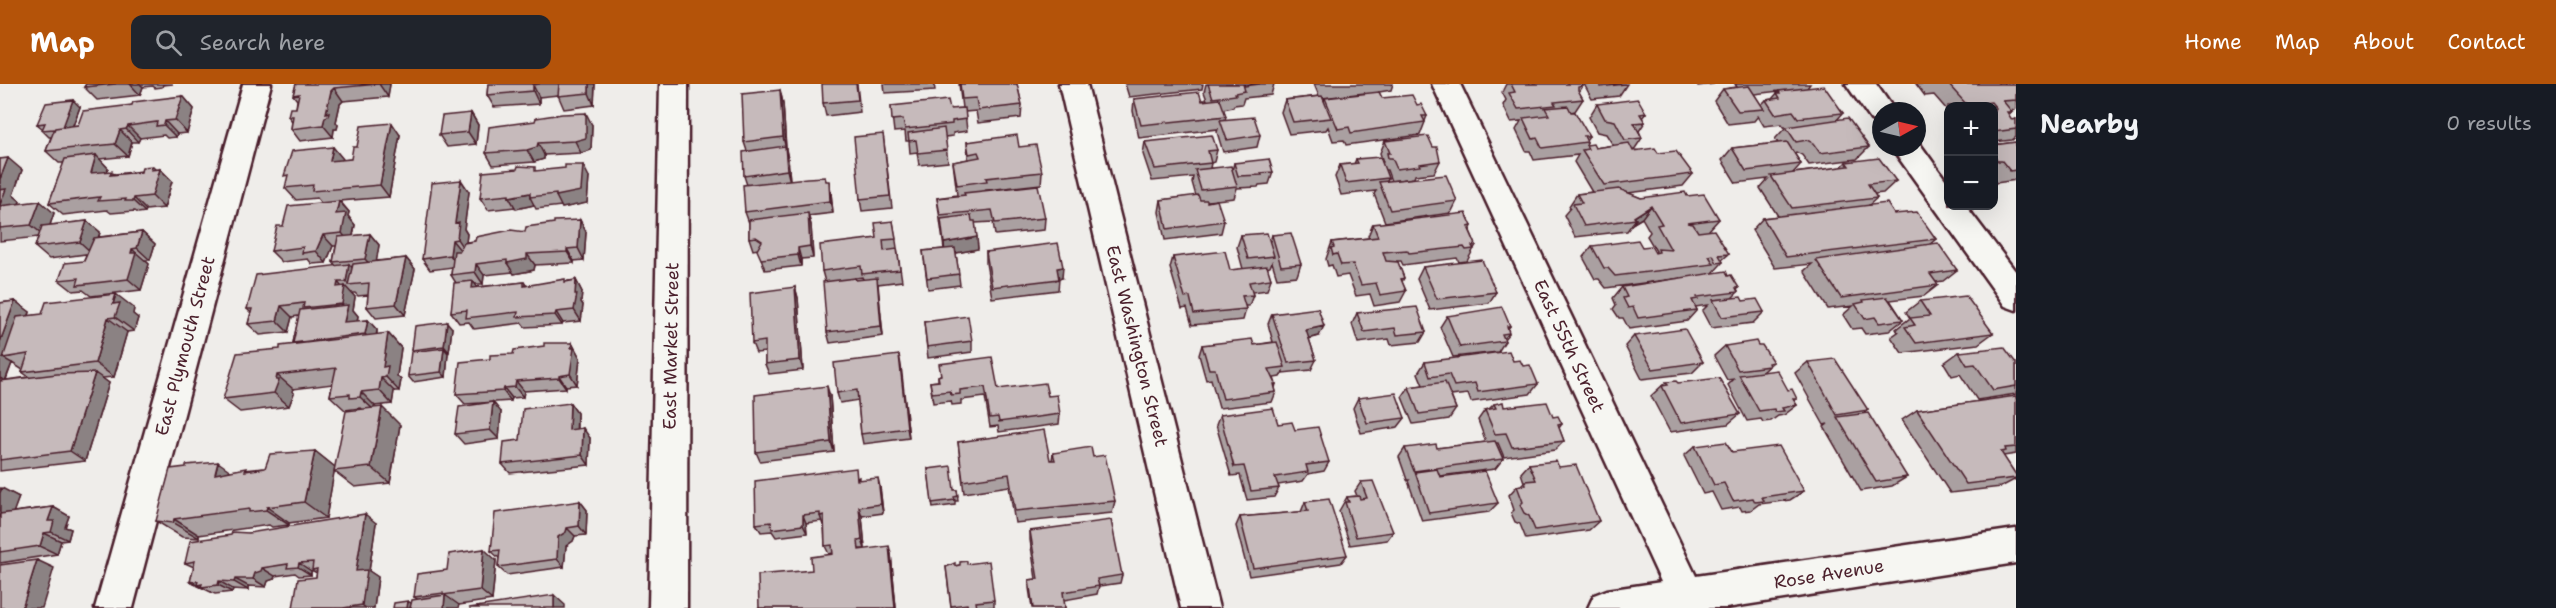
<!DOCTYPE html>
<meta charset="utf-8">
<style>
:root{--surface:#171b24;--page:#20242c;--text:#f1f3f6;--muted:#9ea1a6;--line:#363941;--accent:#b45309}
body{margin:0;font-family:"Shantell Sans",sans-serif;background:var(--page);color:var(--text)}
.controls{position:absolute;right:18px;top:18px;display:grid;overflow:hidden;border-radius:12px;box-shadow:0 6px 24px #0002}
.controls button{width:54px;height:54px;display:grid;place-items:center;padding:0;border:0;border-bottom:2px solid var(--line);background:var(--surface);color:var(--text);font:30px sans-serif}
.compass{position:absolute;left:1872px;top:18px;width:54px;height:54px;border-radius:50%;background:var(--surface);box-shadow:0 6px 24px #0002;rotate:82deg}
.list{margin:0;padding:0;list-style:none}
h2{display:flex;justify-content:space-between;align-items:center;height:78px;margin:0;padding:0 24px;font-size:26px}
h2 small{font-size:20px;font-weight:400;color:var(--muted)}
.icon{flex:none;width:33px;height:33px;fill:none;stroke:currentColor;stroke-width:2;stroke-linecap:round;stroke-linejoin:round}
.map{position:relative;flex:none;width:2016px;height:524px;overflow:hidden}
header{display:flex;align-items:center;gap:36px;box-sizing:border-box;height:84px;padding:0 30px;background:var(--accent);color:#fff}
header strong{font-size:28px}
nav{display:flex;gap:33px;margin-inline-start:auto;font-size:21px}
.search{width:420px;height:54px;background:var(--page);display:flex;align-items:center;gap:15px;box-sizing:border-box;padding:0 21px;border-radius:12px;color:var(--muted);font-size:22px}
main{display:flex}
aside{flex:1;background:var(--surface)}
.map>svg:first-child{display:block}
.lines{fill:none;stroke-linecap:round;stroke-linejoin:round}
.street-casing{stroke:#4a1f2b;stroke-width:5}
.secondary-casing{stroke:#4a1f2b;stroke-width:5}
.street{fill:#f6f6f2;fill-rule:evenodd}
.secondary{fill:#f6f6f2;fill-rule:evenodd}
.wall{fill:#aaa0a1;stroke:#4a1f2b;stroke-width:1.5;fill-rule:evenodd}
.shaded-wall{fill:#8b8283;stroke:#4a1f2b;stroke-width:1.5}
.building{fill:#c6babb;stroke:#4a1f2b;stroke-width:1.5}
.labels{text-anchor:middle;stroke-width:6;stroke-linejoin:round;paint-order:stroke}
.street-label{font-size:18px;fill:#4a1f2b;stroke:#f6f6f2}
</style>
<header>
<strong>Map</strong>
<div class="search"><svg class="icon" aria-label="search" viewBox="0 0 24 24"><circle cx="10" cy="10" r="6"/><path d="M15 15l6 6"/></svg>Search here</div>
<nav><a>Home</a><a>Map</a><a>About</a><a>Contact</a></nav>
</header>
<main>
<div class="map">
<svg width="2016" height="524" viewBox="0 0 2016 524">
<rect width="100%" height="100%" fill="#efedea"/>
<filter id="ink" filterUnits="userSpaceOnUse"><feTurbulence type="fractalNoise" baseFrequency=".0167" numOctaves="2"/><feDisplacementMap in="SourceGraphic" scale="12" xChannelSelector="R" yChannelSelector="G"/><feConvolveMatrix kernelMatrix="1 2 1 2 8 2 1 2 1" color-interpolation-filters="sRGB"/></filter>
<g filter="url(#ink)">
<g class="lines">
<defs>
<path id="street" d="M243 0H271L133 524H95Z
M1059 0H1087L1219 524H1181Z
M1432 0H1460L1696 492 2016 445V479L1726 524H1588L1594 511 1607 506 1661 498Z
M1846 0H1876L1895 27H1881V39L1871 36Z
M1917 56 1948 99V122H1966L2016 188V226L2005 222 1891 63H1917Z"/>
<path id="secondary" d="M660 0H688L687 524H649Z"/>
</defs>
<use href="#street" class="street-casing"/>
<use href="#secondary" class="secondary-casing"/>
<use href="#street" class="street"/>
<use href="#secondary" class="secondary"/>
</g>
<path class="wall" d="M86 0H173L163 1 162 3 155 4 153 2 143 3 140 11 97 16 84 3Z
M296 0H390L388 13 343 17 340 20 336 38 338 41 337 45H334L333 53 300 57 291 45 292 37 288 32 296 24 297 16 293 11Z
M488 0H595L594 21 564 25 558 11 539 13V20L494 23 487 11Z
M857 0 860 28 826 32 823 19Z
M884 0H934L935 6 885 9Z
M959 0H1017L1022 21 1021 34 978 39 976 27 965 28 967 47 953 49V52L945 53 948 78 919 81 917 68 910 69 909 57H906L905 47 894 48 891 22 950 25 962 24Z
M1125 0H1203L1202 5 1129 13Z
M1206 0H1274L1271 11 1244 14 1242 20 1234 21 1233 23 1223 25 1226 32 1225 36 1260 51 1257 63 1223 68 1217 48 1218 45 1139 54 1133 27 1134 15 1207 16 1204 8Z
M1314 0H1393L1391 6 1379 8 1382 14 1417 21 1427 32 1425 37V38L1420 51 1346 61 1344 56 1333 57 1328 43 1326 46 1289 50 1281 28 1285 16 1319 12ZM1365 9 1325 14 1324 17 1323 14Z
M1506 0H1582L1583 2 1579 8 1583 15 1575 27 1571 28 1589 52 1586 56 1587 58 1586 61 1595 64 1613 61 1606 50 1597 48 1589 33 1597 20 1646 29 1642 34 1645 38 1639 47 1642 54 1634 66 1658 69 1693 90 1683 102 1628 109 1641 114 1687 112 1719 135 1709 146 1729 170 1722 176 1723 178 1713 189 1728 192 1739 204 1737 206 1738 208 1732 214 1743 217 1764 228 1753 239 1711 244 1702 227 1708 221 1695 223 1697 226 1687 237 1629 245 1623 234H1619L1613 225 1616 221 1613 214 1622 203 1681 194 1606 204 1599 195H1595L1583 173 1592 162 1642 163 1655 169 1656 167 1647 152 1650 148 1642 134 1632 140 1627 147 1575 153 1564 131 1570 124 1569 122 1577 110 1592 108 1574 78 1578 71 1534 76 1530 67H1526L1516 46 1521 37 1511 38 1503 21 1506 16 1502 8Z
M1584 0H1627L1619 12 1592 15Z
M1697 0H1714L1698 2Z
M1735 0H1810L1807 4 1843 29 1837 36 1869 63 1857 75 1809 81 1802 71 1796 68 1794 69 1801 80 1793 89 1841 83 1846 78 1896 97 1883 109 1874 110 1877 114 1868 122 1894 130 1936 155 1929 161 1957 186 1943 197 1936 198 1938 201 1924 212 1890 216 1903 236 1889 247 1865 250 1861 244 1852 245 1843 231 1853 222 1828 225 1804 187 1812 180 1775 184 1752 146 1763 134 1778 132 1760 104 1768 95 1736 99 1722 76 1732 64 1778 59 1775 55 1785 44 1782 40 1764 42 1758 32 1754 37 1728 40 1714 17 1723 5 1737 3ZM1779 7 1772 15 1766 16 1761 21 1754 10Z
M1916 0H2016V25L2014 26 2011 27 2012 28 2008 31 2012 36 2016 35V53L2012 56 1994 58V22H1948V27L1934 11 1925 12Z
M780 6 783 19 786 65 788 75 790 96 826 97 831 109 833 129 808 132 811 141 813 174 801 175V182L765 186 758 165 753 166 749 154V139L745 128 747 101 744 92 747 67 744 58Z
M183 12 194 25 187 49 177 50 176 53 167 54 164 51 140 54 138 58H132L128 72 99 75 108 84 107 87 115 90 160 85 172 97 164 124 146 126 145 128 138 129 135 127 111 129 107 126 63 131 49 119 64 79H59L46 67 51 53H49L42 46 43 45 37 40 80 23 73 42 78 41 132 21Z
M471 29 478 41 476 60 447 63 439 51Z
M592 41 591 66 581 69 544 71V75L534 78 493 81 486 69Z
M883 50 892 124 862 127 860 115Z
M400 51 389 113 340 117 349 128 348 132 355 141 353 152 370 150 379 161 376 177 406 174 415 185 405 231 376 234 367 223 368 211 358 212 355 209H351L355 213 353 226 358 232 357 237 368 236 377 246V251L388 249 401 264 397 292 401 296 399 307H394L392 320 375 322 374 324 400 341 390 399 355 403 334 387 326 434 289 439V441L272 443 269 441 199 451V454L182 453 156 437 231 387 265 384 315 367 335 383 362 325 360 324 345 326 330 312 332 300 293 305 292 307 294 309 289 322 240 328 223 315 280 265 294 260 293 259 299 232 292 233 288 248 260 251 248 240 251 229 247 225 336 182 333 178 336 162H333L326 179 312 180 308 175 282 178 271 167 283 142 321 119 317 114 296 116 285 104 333 63 343 76 351 75 357 63Z
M1385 57 1440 77 1434 89 1415 91 1414 94 1391 97 1387 86H1385L1388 94 1387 98 1457 117 1451 129 1385 138 1374 110 1376 107 1341 111 1335 93 1340 81 1354 80 1356 75 1382 79 1383 78 1380 69Z
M967 58 1019 63 1042 88 1041 100 987 106 1045 134 1044 146 995 151 993 138 975 139 978 165 956 169 960 201 928 205 923 167 944 165 937 114 957 111 953 78 968 75Z
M1145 58 1217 66 1214 78 1211 79 1210 84 1232 87 1234 79 1273 88 1269 100 1259 101 1258 103 1237 104 1234 114 1207 117 1224 137 1221 149 1165 156 1159 128 1161 116 1196 112 1192 98 1193 93 1152 97 1143 70Z
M2016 58V96L1996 99 1994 96V61Z
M0 75 22 86 13 111 20 117 19 120 54 129 50 141 87 137 100 148 99 153 142 148 155 160 150 176H145L149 180 141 206 91 212 83 206 73 207 59 196 84 177 86 170 49 175 35 163 38 153 0 157Z
M537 87 589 93 587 119 562 124 561 122 536 125 534 121 516 125 515 123 488 126 480 114Z
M461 96 469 108 464 145 467 150 466 158 475 157 580 136 586 148 584 176 574 177V179L535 181 534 186 514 190 513 188 484 191 483 200H475L477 203 524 198 527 202 576 196 582 208 581 218 583 221 581 237 563 239 562 241 525 243 522 239 474 245 469 238 459 239 451 228 456 199 451 191 452 183 430 186 422 175Z
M893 137 902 197 878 200 883 252 830 259 827 248 825 198 822 187 877 154ZM862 193 863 195 856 196 855 194Z
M1373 140 1472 142 1470 147 1476 161 1467 177 1459 178 1457 174 1403 181 1401 177H1397L1404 194 1402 198 1406 207 1400 218 1374 222 1370 210 1356 212 1348 191 1336 193 1332 181 1328 182 1326 175 1332 158 1369 154 1368 152Z
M1241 151 1270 157 1272 151 1301 180 1297 192 1277 194 1272 178 1270 183 1267 184 1271 195 1267 206 1252 208 1253 211 1249 222H1245L1246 225 1243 236 1192 241 1187 224 1182 225 1170 184 1173 173 1230 186 1243 185 1237 163Z
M986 168 1062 194 1059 195 1058 206 992 214 986 179Z
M1423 183 1496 208 1489 219 1430 226 1417 195Z
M795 203 798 214 803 286 769 290 765 280V268L756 269 752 259Z
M15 217 30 228 29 232 134 224 133 230 138 234 134 247 127 248 114 293 102 294 109 299 85 377 0 387V219ZM12 279 23 286 22 288 29 293 6 296Z
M1920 217 1993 249 1978 260 1902 269 1891 253 1898 248 1896 245 1910 234 1906 228Z
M1357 229 1426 248 1420 258 1391 261 1389 255 1358 259 1352 240Z
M1272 230 1319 252 1309 255 1316 276 1311 286 1283 289V288L1280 293 1274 294 1276 300 1275 304 1276 308 1272 318 1219 324 1211 295 1206 296 1199 271 1202 261H1254L1273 258 1268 240Z
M1447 232 1510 242 1508 245 1509 249 1504 255 1505 257 1498 268 1453 273 1440 243Z
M924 238 972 257V268L928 274Z
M452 244 449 268H447L448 269 446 293 413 298 408 292 413 268 412 266Z
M1634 252 1703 278 1692 289 1642 295 1625 262Z
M572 259 580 274 577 301 566 302V304L524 307 523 313 512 314 511 317 465 320 456 310 490 275Z
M1758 261 1773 278 1762 288 1788 306 1797 315 1794 317 1797 321 1784 331 1778 332 1771 337 1763 338 1761 335 1747 337 1728 301 1734 295 1727 296 1714 272 1725 262Z
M1959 268 2016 279V310L1977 316 1960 290 1952 292 1944 279Z
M899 271 909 354 863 360 861 350 858 316 840 319 837 309Z
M1513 277 1523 282 1538 300 1530 310 1471 318 1468 310 1451 312 1456 325 1449 335 1413 340 1402 313 1409 303 1423 301 1418 289 1425 278Z
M1808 278 1868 326 1863 330 1907 393 1892 402 1861 407 1824 343 1828 340 1824 341 1795 289Z
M940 291 998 305 1048 312 1060 330 1059 340 999 348 998 342 990 343 985 313 961 316V320L952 321 951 317 933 319 930 298 938 297V292Z
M1666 298 1678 299 1740 330 1728 340 1670 348 1651 312Z
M830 312 834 368 760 377 756 368Z
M2016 312V370L2003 372 2016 391V395L2001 403 1950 409 1902 336 1917 326Z
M1358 314 1405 334 1398 343 1361 349 1353 324Z
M570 319 577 329V345L590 354 589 381 510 389 502 380 520 356Z
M1494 320 1504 323 1553 333 1562 340 1559 344 1564 357 1555 366 1504 373 1498 359H1496L1503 375 1495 385 1439 392 1440 393 1498 419 1489 428 1422 437 1408 397 1409 396H1407L1399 373 1405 364H1437L1486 358 1478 336 1485 326 1489 325Z
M501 328 499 355 464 360 455 350Z
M1220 331 1278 340 1295 346 1329 378 1324 387 1308 390 1303 397 1278 401 1279 404 1274 413 1247 416 1240 391 1231 392 1216 341Z
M958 358 1050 376H1052L1053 369 1093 373 1115 417 1112 429 1015 439 1009 402 964 409Z
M1695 362 1732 368 1804 407 1790 416 1759 420 1751 426 1742 427 1740 423 1721 426 1712 408 1703 410 1684 372Z
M1529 380 1559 383 1599 437 1589 446 1526 455 1520 440 1515 438 1511 429 1514 426 1509 411 1517 402 1521 401 1524 398 1521 389Z
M928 385 954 406H957L958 417H955V421L933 424Z
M859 393V396L880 403 883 429 862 432 865 465H860L861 466 891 470 896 524H759L812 486 833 470V469L829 470 825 462 824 441H823L822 437 806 439 807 449 776 453 772 447 761 448 756 440Z
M1361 398 1393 448 1387 456 1350 461 1339 427 1347 413 1357 412 1355 407Z
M0 404 19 413 13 428 53 423 69 432 65 443 71 445 68 456 61 457 57 470 0 479Z
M580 417 587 426 586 451 575 452 573 457 566 462 564 483 507 491 498 483 499 474 491 467Z
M1305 418 1347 471 1341 479 1249 492 1236 442 1240 433 1301 428Z
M376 439 369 487 378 493 374 524H293L316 493 317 489 313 487H311V491L299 492 295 489 275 492 274 495 268 497 266 503 248 502V506L233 505 232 508 215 510 190 498 194 483 185 479 249 449Z
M1030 447 1122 491 1120 499 1099 502 1097 510 1064 516 1065 524H1032L1029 504V496L1036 495 1030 456Z
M496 476 492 516 459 521 411 519 417 515 414 513Z
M967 480 994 516V523L951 524 946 483Z"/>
<path class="shaded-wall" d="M130 0H140L143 3 140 11Z
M379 0H390L388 13Z
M589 0H595L594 21 589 9Z
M533 1 539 13V20L533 7Z
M334 4 343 17 340 20 336 38 338 41 337 45H334L333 53 323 41 331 7Z
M780 6 783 19 786 65 783 53Z
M183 12 194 25 187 49 175 36Z
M73 16 80 23 69 51 62 44Z
M471 29 478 41 476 60 468 48Z
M586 29 592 41 591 66 581 69 575 57Z
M165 37 177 50 176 53 164 41Z
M392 39 400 51 389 113 380 101Z
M128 42 140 54 138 58 126 45Z
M120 46 132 58 128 72 115 60Z
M538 59 544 71V75L534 78 527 66Z
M785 62 788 75 790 98 787 86Z
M333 63 343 75 340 89 330 77Z
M96 71 108 84 104 101 91 89Z
M8 74 22 86 13 111 20 117 14 134 0 122V95Z
M583 81 589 93 587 119 562 124 556 112Z
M152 82 159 89 160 85 172 97 164 124 152 112 151 86Z
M461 96 469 108 464 145 467 150 465 167 457 155 455 139Z
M829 97 831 109 833 129 830 117Z
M530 109V113L534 121 516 125 509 113Z
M134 114 146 126 145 128 133 117Z
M40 117 54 129 46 153 31 141Z
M339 117 349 128 348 132 355 141 351 161 342 149 336 130Z
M1651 122 1642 134 1632 140 1636 135 1634 133Z
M808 129 811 141 813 174 810 162Z
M580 136 586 148 584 176 578 164Z
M87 137 100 148 93 170 80 158Z
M142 148 155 160 150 176 137 164Z
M370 150 379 161 375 186 365 175Z
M323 151 333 162 326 179 316 167Z
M977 153 978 165 945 171 944 159Z
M452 156 461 167 458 182 450 171Z
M798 164 801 175V182L798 171Z
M132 165 149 180 141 206 128 195Z
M567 165 574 177V179L567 168Z
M527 170 535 181 534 186 514 190 507 179Z
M406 174 415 185 405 231 396 220Z
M349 180 359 191 349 201 346 198Z
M476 180 484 191 483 200 475 188Z
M1063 183 1062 194 1056 196 1057 184Z
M877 194 878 205 883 252 881 242Z
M576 196 582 208 581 218 583 221 581 237 574 226Z
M473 197 481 208 472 204Z
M338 198 344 206 345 202 355 213 353 226 358 232 355 249 344 238 347 226 342 220 337 203Z
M795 203 798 214 803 286 800 276Z
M116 210 134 224 133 230 138 234 134 247 115 233 113 220Z
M15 217 30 228 14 272 3 274 12 279 5 297 0 294V258Z
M281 222 292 233 288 248 277 237Z
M556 228 563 239 562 241 555 231Z
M108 234 127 248 114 293 95 279Z
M368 236 377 246 375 260 365 250Z
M447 238 452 244 449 268 444 262Z
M1324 242 1319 252 1301 256 1306 246Z
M388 249 401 264 397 292 401 296 399 307 386 293 383 283Z
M572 259 580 274 577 301 570 290Z
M444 264 448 269 446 293 441 288Z
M899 271 901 281 909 354 907 344Z
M95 289 109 299 85 377 70 367Z
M277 291 293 305 292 307 294 309 289 322 274 309Z
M559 292 566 302V304L559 294Z
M381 294 394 307 392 320 379 306Z
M516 297 524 307 523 313 515 303Z
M827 302 830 312 834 368 831 358Z
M504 304 512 314 511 317 503 307Z
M361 308 375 322 374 326 360 313Z
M493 318 501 328 499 355 490 346Z
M570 319 577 329 576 355 569 346Z
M382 323 400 341 390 399 371 383Z
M583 344 590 354 589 381 582 371Z
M315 367 335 383 326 434 304 418Z
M218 378 242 395 215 390Z
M878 394 880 403 883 429 881 420Z
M2 404 19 413 8 443 0 439V409Z
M580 417 587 426 586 451 579 442Z
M53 423 69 432 65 443 71 445 68 456 51 448 48 437Z
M267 423 289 439V441L266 426Z
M859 423 862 432 865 465 862 456Z
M365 430 376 439 369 487 378 493 374 524H366L362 521 356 487Z
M803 431 806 439 807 449 803 441Z
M824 431 827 440 823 441 820 432Z
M174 435 199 451V454L173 439Z
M567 444 575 452 573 457 566 462 564 483 557 475 558 453Z
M44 449 61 457 57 470 40 462Z
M889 462 891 470 896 524H895Z
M484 465 496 476 492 516 480 506Z
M37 476 54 484 42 524H22Z
M299 479 311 487V491L298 483Z
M262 484 275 492 274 495 268 497 266 503 253 495 255 489Z
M235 495 248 502V506L234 498Z
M198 497 202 500 197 501 206 505 190 498Z
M219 497 233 505 232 508 218 501Z
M445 511 459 521 458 524H444Z
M554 511 565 521V524H554Z
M408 517 418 524H407Z"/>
<path class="building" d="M86 0H116L84 3Z
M296 0H379L334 4 331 7 326 29 329 28 328 32 325 33 323 41 291 45 293 32H288L290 24H296L299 10 293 11Z
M488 0H540L533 1V7L487 11Z
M559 0H589V9L558 12Z
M822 0H856L858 16 823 19Z
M960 0H1017L1022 21 978 26 976 14 962 15Z
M1208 0H1243L1245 7 1235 9 1236 11 1213 14Z
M1244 0H1260L1245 2Z
M1511 0H1582L1583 2 1578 3V6L1583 15 1554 18 1556 21 1518 25 1509 9 1515 8Z
M1599 0H1625L1600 3Z
M1948 0H2016V16L2003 17 2012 28H2007L2012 36 2016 35V45L1994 48V25L1996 24 1991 18 1967 21Z
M1749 2 1764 25 1738 27 1723 5Z
M1824 2 1843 29 1798 34 1793 27 1775 30 1766 16 1780 14 1777 9H1780L1779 7Z
M780 6 783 53 744 58 742 10Z
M1199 8 1202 17 1220 15 1226 32 1141 41 1134 15Z
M1379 8 1382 14 1412 11 1417 21 1421 20 1427 32H1422L1425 38 1351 49 1349 43 1338 45 1325 14Z
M183 12 175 36 165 37 164 41 156 42 157 38 128 42 126 45 120 46 115 60 46 67 55 44 78 41 83 27 132 21 133 18Z
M1322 12 1331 34 1293 38 1285 16Z
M1638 15 1646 29 1640 30 1645 38 1634 39 1642 54 1625 56 1615 37 1605 35 1597 20Z
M73 16 63 43 55 44 54 45 42 46 45 39 37 40 46 19Z
M948 16 950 25 965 24 966 35 952 37V40L905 45 903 35 892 36 891 22Z
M1568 22 1571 28H1575L1589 52H1584L1587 58 1542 64 1537 54 1533 55 1523 34 1549 31 1545 24Z
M471 29 468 48 439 51 442 32Z
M586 29V54L575 57 538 59 537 63 527 66 486 69 489 43 535 37 536 34 562 30Z
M1254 33 1260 51 1227 56 1220 36Z
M1848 34 1869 63 1820 69 1813 59 1807 56 1796 58 1786 43Z
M392 39 380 101 312 107 313 101 285 104 288 91 284 92 292 67 333 63 330 77 351 75 353 63H357L361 42Z
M944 44 947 66 918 69 916 56 909 57 908 49Z
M883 50 890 112 860 115 854 53Z
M1017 51 1019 63 1036 61 1042 88 986 94 987 97 957 101 953 78 980 73 978 68 969 70 967 58Z
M1212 51 1217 66 1208 67 1211 79 1155 85 1145 58Z
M1428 52 1433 63H1437L1440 77 1419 80 1420 82 1397 85 1392 74H1388L1387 69H1390L1385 57Z
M1787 58 1801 80 1746 87 1732 64Z
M2016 58V86L2010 87 2002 77H1998L1994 72V68H1996L1994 66V61Z
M1629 59 1633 67 1655 64 1658 69 1676 67 1693 90 1604 101 1582 66 1588 65 1586 61 1593 60 1595 64Z
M785 62 787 86 744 92 743 68Z
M96 71 91 89 112 87 110 91 141 88 142 83 152 82 151 86 160 85 152 112 134 114 133 117H125L126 115 98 117 100 113 49 119 65 75Z
M1380 73 1388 94 1346 99 1340 81 1358 79 1356 75Z
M8 74 0 95V75Z
M1879 74 1896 97 1868 100 1877 114 1792 124 1771 92 1849 82 1846 78Z
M1269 75 1273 88 1261 89 1262 91 1238 92 1234 79Z
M565 81H583L581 107 556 112V110L530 113V109L509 113V111L480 114 483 88 517 85 518 82 535 83V87L565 84Z
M1231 82 1237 102 1201 106 1195 86Z
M1446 91 1457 117 1390 126 1379 98Z
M825 93 826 97H829L830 117 745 128 743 101 807 94Z
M461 96 455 139 459 138 457 155 452 156 450 171 422 175 432 99Z
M1038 101 1045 134 995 139 992 126 940 131 937 114 965 111 964 109Z
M6 105 0 121V106Z
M1619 105 1641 114 1685 108 1687 112 1704 110 1719 135 1687 139 1693 140 1698 148 1714 146 1729 170 1719 171 1723 178 1717 179 1713 171 1709 172 1714 180 1615 192 1608 184H1604L1592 162 1638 156 1642 163 1651 162 1655 169 1659 168 1658 165 1671 166 1657 141 1662 140 1651 122 1634 133 1636 135 1584 142 1573 120 1582 119 1577 110Z
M1198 111 1200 116H1207V118L1217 116 1224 137 1167 145 1161 116Z
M40 117 31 141 0 144V122Z
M339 117 336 130 346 129 342 149 323 151 316 167 302 169 303 163 271 167 277 142H283L288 122Z
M1887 119 1894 130 1917 128 1936 155 1786 173 1763 134Z
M808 129 810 162 798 164V171L761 175 757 166 762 157 756 153 749 154V136Z
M1466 129 1472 142 1468 143 1476 161 1472 162 1474 165 1466 166 1464 163 1409 169 1407 166 1383 168 1386 177 1398 178 1404 194 1401 195 1406 207 1380 211 1376 199 1361 201 1353 180 1341 181 1337 170 1333 171 1331 164 1334 163 1332 158 1378 153 1373 140Z
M971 131 972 137H975L977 153 944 159 941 135Z
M580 136 578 164 567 165V168L527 170V175L507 179V176L476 180 475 188 451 191 454 167H460L464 159 475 157 476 153 511 146 525 148 526 143 554 139V137Z
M87 137 80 158 35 163 42 142Z
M893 137 896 155 883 156 884 167 897 165 900 186 862 190 861 182 822 187 820 161 877 154 875 139Z
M142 148 137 164 132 165 131 169H136L128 195 77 201 79 194 59 196 65 179 84 177 94 154Z
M1267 149 1274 172 1248 175 1241 151Z
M1291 149 1301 180 1281 182 1272 151Z
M370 150 365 175 333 178 338 153Z
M1058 159 1063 183 1057 184 1059 195 992 203 986 168Z
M1938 159 1957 186 1930 190 1938 201 1841 214 1816 176Z
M955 164 959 190 927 194 923 167Z
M1225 167 1230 186 1267 182 1271 195 1249 198 1253 211 1242 212 1246 225 1194 230 1190 213 1185 214 1173 173Z
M406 174 396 220 367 223 369 199 348 201 353 180Z
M1482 176 1496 208 1437 215 1423 183Z
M349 180 346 198H338L337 203 345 202 342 220 303 224 304 219 281 222 277 237 248 240 252 225H247L256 191Z
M1726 187 1728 192 1731 191 1739 204H1736L1738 208 1697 213 1698 215 1692 216 1697 226 1638 234 1633 223 1628 224 1623 214 1627 213 1622 203Z
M855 194 856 196 877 194 881 242 827 248 823 198Z
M565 195V198L576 196 575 210H577L574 226 556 228 555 231 517 233 518 228 466 234 467 226 451 228 454 199 473 197 472 204 524 198V202Z
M795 203 800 276 765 280V257L752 259 750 209Z
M116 210 113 220 120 219 115 233 108 234 95 279 22 288 28 270 3 274 17 233 42 230 46 218Z
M1966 212 1993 249 1916 259 1905 243 1915 241 1910 234 1930 232 1920 217Z
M1741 213 1743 217 1757 215 1764 228 1722 233 1713 216Z
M1887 213 1903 236 1879 239 1875 233 1865 235 1855 220 1864 218 1863 216Z
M15 217 0 258V219Z
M348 221 344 238 368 236 365 250 293 259 300 226Z
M1417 223 1426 248 1397 251 1395 244 1364 248 1357 229Z
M1502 223 1510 242H1507L1509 249 1502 250 1505 257 1460 263 1447 232Z
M1318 224 1324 242 1306 246 1316 276 1288 279 1272 230Z
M968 232 972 257 927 263 924 238Z
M447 238 444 262 412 266 415 242Z
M1685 245 1703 278 1653 285 1634 252Z
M388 249 383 283 388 282 386 293 381 294 379 306 361 308 360 313 350 314V310L330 312 336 284 277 291 276 296H279L274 309 223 315 237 269 280 265V262Z
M1252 255 1254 261 1277 258 1285 283 1269 285 1276 300H1274L1276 308 1223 315 1215 285H1209L1202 261Z
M1756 257 1758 261H1762L1773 278 1768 279 1769 282 1738 286 1725 262Z
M544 259H572L571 264H574L570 290 559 292V294L516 297 515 303 504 304 503 307 456 310 460 278 490 275V271L513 270 514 266 544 262Z
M2004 263 2016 279V302L1993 306 1975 280 1967 281 1959 268Z
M444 264 441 288 408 292 411 268Z
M1509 267 1513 277 1520 276 1523 282 1530 281 1538 300 1478 308 1475 299 1454 302 1449 290 1430 293 1425 278Z
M899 271 907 344 861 350 857 306 837 309 834 279Z
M992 273 998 305 1045 299 1048 312 1057 311 1060 330 999 338 998 333 990 334 985 303 960 306V310L951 311 950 307 932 309 930 298 939 297 938 292 941 291 939 280Z
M1835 275 1868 326 1837 331 1808 278Z
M1777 286 1788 306 1792 305 1797 315H1793L1797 321 1782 324 1784 327 1775 328 1774 325 1759 327 1739 291Z
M95 289 70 367 0 376V297L57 290Z
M1719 294 1740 330 1681 339 1662 302 1668 301 1666 298 1676 297 1678 299Z
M1445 298 1456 325 1419 330 1409 303Z
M827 302 831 358 756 368 755 311Z
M1396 309 1405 334 1367 339 1358 314Z
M2016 312V363L2005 364 2006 367 2001 368 2016 391V394L1966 400 1917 326Z
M493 318 490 346 455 350 459 323Z
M1503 318 1504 323 1547 318 1553 333 1558 332 1562 340 1558 341 1564 357 1512 363 1506 349 1495 350 1485 326 1496 324 1494 320Z
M570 319 569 346 583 344 582 371 502 380 504 358 520 356 523 325Z
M382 323 371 383 334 387 346 327Z
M1273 324 1278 340 1292 338 1295 346 1318 343 1329 378 1306 381 1308 388 1275 393 1279 404 1251 407 1244 382 1234 383 1220 331Z
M1868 329 1907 393 1876 398 1837 333Z
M1044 346 1050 376H1055L1053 369 1091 363 1093 373 1105 371 1115 417 1015 427 1009 390 963 397 958 358Z
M1495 357 1503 375 1414 387 1405 364 1436 360 1437 364Z
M1726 358 1732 368 1779 362 1804 407 1762 413 1764 417 1755 418 1753 414 1733 417 1724 399 1714 401 1695 362Z
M315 367 304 418 267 423 266 426 249 428V425L174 435 173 439 156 437 170 385 186 383V381L218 378 215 390 246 384 245 387 265 384 270 370Z
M1556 377 1559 383 1576 381 1599 437 1535 446 1529 432 1524 429 1520 421 1523 418 1517 402 1526 401 1525 397 1536 396 1529 380Z
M951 382 954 406H957L958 412 954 413 955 416 932 419 928 385Z
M856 384 857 396 878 394 881 420 859 423 862 456 858 457 859 466 889 462 895 524H759L758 491 812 486 811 473 833 470 832 461 825 462 824 431 820 432V429L803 431V441L772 445 771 438 756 440 755 397Z
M1437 385 1440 393 1485 387 1498 419 1429 429 1415 388Z
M1373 397 1393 448 1356 453 1345 418H1349L1347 413 1359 412 1360 415 1367 414 1361 398Z
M1329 415 1347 471 1253 484 1240 433 1308 427 1305 418Z
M580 417 579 442 567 444 566 448 558 453 557 475 498 483 500 466 491 467 495 429Z
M53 423 48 437H54L51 448 44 449 40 462 0 468V430Z
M365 430 356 487 367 486 362 521 343 524H293L298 495 316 493 317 485 312 486 313 478 299 479 298 483 287 484 288 480 262 484 261 487 255 489 253 495H235L234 498 219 497 218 501 201 503 202 500 197 501 198 497 190 498 195 477 185 479 190 457 231 451 232 448 249 449Z
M1111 436 1122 491 1097 495 1099 502 1063 508 1065 524H1033L1029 496 1038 495 1030 447Z
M484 465 480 506 443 511V509L414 513 417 490 447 486 449 470Z
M37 476 22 524H0V481Z
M967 477V480L989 477 994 516 976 518 977 524H968L967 520 951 522 946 483 955 479V482L960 481V478Z
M445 511 444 524H410L412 516Z
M554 511V524H469Z
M408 517 407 524H393L394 519Z"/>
</g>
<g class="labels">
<g class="street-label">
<text transform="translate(185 262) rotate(-75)" y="6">East Plymouth Street</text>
<text transform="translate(671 262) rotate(-89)" y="6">East Market Street</text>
<text transform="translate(1137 262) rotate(76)" y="6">East Washington Street</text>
<text transform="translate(1569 262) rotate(65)" y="6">East 55th Street</text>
<text transform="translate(1829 490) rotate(-9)" y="6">Rose Avenue</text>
</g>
</g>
</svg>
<div class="controls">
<button>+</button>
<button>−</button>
</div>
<svg class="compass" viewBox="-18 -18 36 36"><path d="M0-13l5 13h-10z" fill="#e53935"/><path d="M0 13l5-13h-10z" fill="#9ea1a6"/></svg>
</div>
<aside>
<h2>Nearby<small>0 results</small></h2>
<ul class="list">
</ul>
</aside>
</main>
